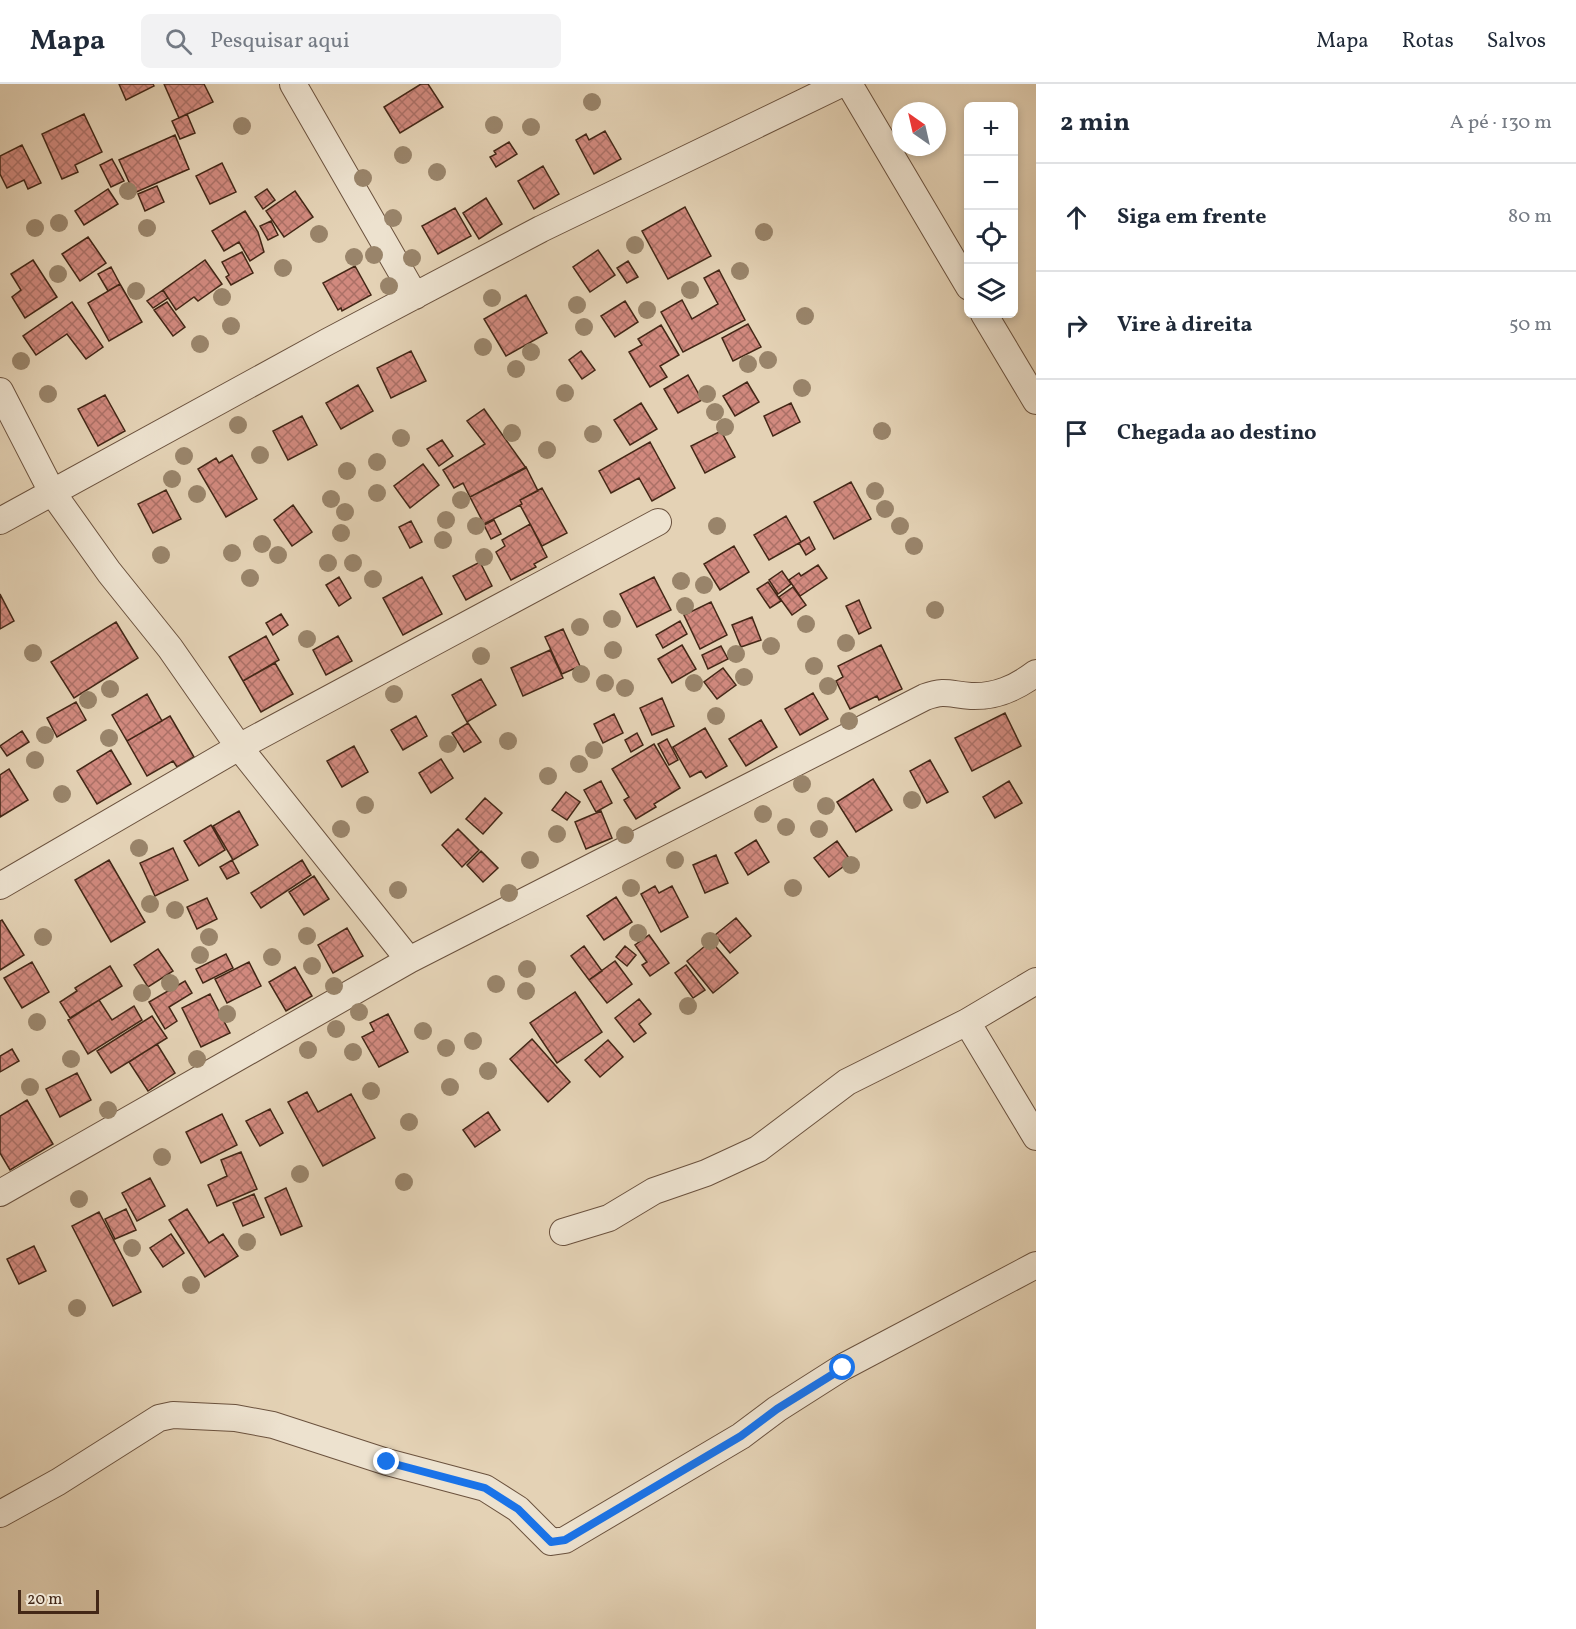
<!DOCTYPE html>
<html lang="pt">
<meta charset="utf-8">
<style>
:root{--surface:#fff;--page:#f2f2f3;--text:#1f2937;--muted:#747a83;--line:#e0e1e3}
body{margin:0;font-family:Vollkorn,serif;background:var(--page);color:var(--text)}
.controls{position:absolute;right:18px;top:18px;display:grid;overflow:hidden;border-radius:9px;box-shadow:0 3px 9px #0003}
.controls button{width:54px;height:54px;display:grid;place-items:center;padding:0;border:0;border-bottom:2px solid var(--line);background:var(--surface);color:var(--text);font:30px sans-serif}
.compass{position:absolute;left:892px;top:18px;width:54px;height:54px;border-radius:50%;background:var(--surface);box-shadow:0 3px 9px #0003;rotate:326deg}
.scale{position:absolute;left:18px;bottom:15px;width:81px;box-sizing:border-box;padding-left:6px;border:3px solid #432716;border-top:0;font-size:16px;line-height:21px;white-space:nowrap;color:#432716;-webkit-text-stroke:4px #ede2cf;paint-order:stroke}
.stop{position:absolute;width:18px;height:18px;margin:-14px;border:4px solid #1a73e8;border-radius:50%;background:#fff}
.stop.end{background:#1a73e8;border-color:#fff;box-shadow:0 2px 6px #0008}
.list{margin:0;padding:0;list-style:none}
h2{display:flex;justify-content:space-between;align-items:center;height:78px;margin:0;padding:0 24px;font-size:26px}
h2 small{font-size:20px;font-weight:400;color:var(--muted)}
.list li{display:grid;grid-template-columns:39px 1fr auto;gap:18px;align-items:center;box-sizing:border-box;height:108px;padding:0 24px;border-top:2px solid var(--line)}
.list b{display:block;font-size:22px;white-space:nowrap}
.list em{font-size:20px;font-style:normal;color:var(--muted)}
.icon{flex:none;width:33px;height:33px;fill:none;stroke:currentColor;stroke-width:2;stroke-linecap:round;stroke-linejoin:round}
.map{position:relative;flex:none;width:1036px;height:1545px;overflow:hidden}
header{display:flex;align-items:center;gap:36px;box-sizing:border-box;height:84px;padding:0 30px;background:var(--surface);border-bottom:2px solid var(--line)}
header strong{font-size:28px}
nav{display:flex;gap:33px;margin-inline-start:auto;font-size:21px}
.search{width:420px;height:54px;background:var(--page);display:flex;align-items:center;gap:15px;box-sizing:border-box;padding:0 21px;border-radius:9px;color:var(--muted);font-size:22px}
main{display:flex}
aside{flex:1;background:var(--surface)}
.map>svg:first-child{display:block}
.building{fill:url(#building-cross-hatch);stroke:#432716;stroke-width:1.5}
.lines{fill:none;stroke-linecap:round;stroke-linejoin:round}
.minor-casing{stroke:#6b523e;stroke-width:28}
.minor{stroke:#ede2cf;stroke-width:26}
.tree{fill:#99846a}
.route{stroke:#1a73e8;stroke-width:8}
</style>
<header>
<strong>Mapa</strong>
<div class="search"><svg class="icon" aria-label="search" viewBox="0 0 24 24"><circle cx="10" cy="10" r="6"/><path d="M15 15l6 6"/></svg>Pesquisar aqui</div>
<nav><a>Mapa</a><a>Rotas</a><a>Salvos</a></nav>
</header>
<main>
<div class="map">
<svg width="1036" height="1545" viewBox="0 0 1036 1545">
<defs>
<pattern id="building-cross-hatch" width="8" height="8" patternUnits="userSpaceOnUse" patternTransform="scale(1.5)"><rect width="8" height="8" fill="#d1897e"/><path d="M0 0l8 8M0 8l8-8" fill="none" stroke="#ab7066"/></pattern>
</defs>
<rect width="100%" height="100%" fill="#e4d2b5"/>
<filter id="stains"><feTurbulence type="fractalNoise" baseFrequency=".00333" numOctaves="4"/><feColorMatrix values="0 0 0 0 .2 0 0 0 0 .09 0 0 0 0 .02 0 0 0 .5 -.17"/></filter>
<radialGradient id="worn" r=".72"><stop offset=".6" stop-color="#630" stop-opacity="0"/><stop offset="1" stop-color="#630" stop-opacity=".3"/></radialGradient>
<path class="building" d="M119 0H153L154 2 126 16Z
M164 0H204L213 18 179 34Z
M421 0H428L443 23 400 49 384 23Z
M84 30 102 68 75 81 78 88 62 95 42 50Z
M187 30 195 49 180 55 172 37Z
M605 47 621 75 594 90 576 56 586 50 589 56Z
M175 51 189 85 134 109 119 76Z
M509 58 517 70 496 83 490 73 496 70 494 67Z
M22 61 41 99 28 105 24 96 7 104 0 90V72Z
M112 75 124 97 111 103 100 81Z
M222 79 236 108 210 120 196 92Z
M543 82 559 110 534 125 518 97Z
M157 102 164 118 145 127 138 110Z
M108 105 118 120 84 141 75 127Z
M267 105 275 116 263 125 255 113Z
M295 107 313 133 284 153 266 127Z
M486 114 502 140 479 155 463 129Z
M685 123 711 172 668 195 642 147Z
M455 124 471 152 438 170 422 142Z
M245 127 258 148 264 168 250 177 239 158 224 167 212 147Z
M271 137 278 151 268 156 260 142Z
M88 153 106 179 80 197 62 170Z
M598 166 615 191 590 208 573 183Z
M242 168 253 189 231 201 226 193 229 191 222 178Z
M33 176 57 213 25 234 12 213 21 206 11 190Z
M205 176 222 200 198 217 194 213 176 226 163 206Z
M628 177 638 193 627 199 617 184Z
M355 182 371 211 342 227 341 224 338 226 323 199Z
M111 183 120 200 108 207 98 190Z
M719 186 745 236 683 268 661 228 682 216 692 235 718 220 704 194Z
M120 200 142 238 109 257 88 219Z
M163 206 168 214 153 224 147 217Z
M526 211 547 249 506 272 484 235Z
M625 217 638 238 615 253 601 232Z
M72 218 103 263 86 275 67 250 36 271 23 252Z
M167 218 185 243 173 252 154 226Z
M748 240 761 263 733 277 722 254Z
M661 241 679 271 660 282 667 293 650 303 629 268 642 261 638 255Z
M411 267 426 297 391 314 377 284Z
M581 267 595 286 582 295 569 276Z
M688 291 702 316 678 329 664 305Z
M747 298 759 318 735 332 723 312Z
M358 301 373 327 341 345 326 319Z
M105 311 125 347 98 362 78 325Z
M641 319 657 345 630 361 614 336Z
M791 319 800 338 773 352 764 332Z
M484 325 526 384 470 413 463 399 454 404 443 386 485 360 467 337Z
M302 332 317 361 288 376 273 347Z
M721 347 735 373 705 389 691 362Z
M442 356 453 372 439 382 427 365Z
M650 358 675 404 652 417 639 394 611 409 599 387Z
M232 371 257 415 226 433 198 385 216 374 219 379Z
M423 380 439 401 410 424 394 402Z
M526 383 538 407 520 416 522 420 484 440 470 413Z
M851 398 871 435 834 455 814 418Z
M542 404 567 449 542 462 520 421 522 420 520 416Z
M166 406 181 435 153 449 138 420Z
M293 421 312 448 292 462 274 436Z
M786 432 801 458 769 476 754 451Z
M494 436 501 450 491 455 484 441Z
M411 437 422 458 410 464 399 443Z
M530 440 547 473 534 480 536 483 511 496 496 468 505 462 502 456Z
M809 453 815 465 806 471 799 459Z
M734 462 749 488 720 506 704 480Z
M480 478 492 502 466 516 453 492Z
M818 481 827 494 800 512 789 496 799 489 801 492Z
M782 487 791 500 778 510 769 496Z
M339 493 351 514 339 522 326 501Z
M422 493 442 530 403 551 383 514Z
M654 493 671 526 637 543 620 510Z
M768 498 781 517 770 524 757 505Z
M793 503 806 521 792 531 779 513Z
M0 510 14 537 0 545Z
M859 516 871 544 859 550 846 522Z
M711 518 727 551 700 565 684 531Z
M281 530 288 541 273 551 266 539Z
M752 533 761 556 741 563 732 541Z
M680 537 687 550 663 564 656 551Z
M116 538 138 574 74 614 51 578Z
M563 545 580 582 562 590 545 553Z
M266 552 279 576 243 597 229 573Z
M338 552 352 577 326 591 313 566Z
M682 561 696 585 672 599 658 575Z
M881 561 902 605 879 616 877 612 850 625 836 597 843 593 838 582Z
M721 562 728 575 708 585 702 571Z
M550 566 563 594 523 612 511 584Z
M275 579 293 610 261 628 243 597Z
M723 584 736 601 717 615 704 598Z
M481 595 496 621 467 638 452 611Z
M813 609 828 635 800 651 785 625Z
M147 610 162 637 127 657 112 631Z
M662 614 674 642 652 651 640 624Z
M76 618 86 636 57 653 47 634Z
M1005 629 1021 662 972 687 955 654Z
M614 630 623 649 603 659 594 640Z
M170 632 194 673 177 683 173 677 147 692 127 657Z
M416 632 427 652 403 666 391 646Z
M761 636 777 663 746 682 729 655Z
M468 639 481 658 464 668 452 649Z
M705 644 727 682 706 694 701 687 690 693 673 663Z
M22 647 29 658 7 672 0 662Z
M637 649 643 661 631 668 625 656Z
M667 655 678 676 669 681 658 660Z
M654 660 680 704 654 720 656 723 636 735 624 716 629 713 612 685Z
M354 662 368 688 342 703 327 677Z
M111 666 131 700 97 720 77 687Z
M441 675 453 694 431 709 419 689Z
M930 676 948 708 927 719 910 687Z
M9 685 28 716 0 733V691Z
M873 695 892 726 856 748 837 718Z
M601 697 612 719 596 728 584 706Z
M1009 697 1022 719 995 734 983 713Z
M566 708 580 718 567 736 552 726Z
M485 714 502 729 483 750 466 735Z
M239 727 258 761 233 776 213 742Z
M601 727 612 754 586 765 575 738Z
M211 741 225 766 199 782 184 757Z
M458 745 479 766 462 783 442 761Z
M756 756 769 778 748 791 735 769Z
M837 757 851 777 829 793 814 774Z
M173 764 188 796 155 812 140 779Z
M481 767 498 784 483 798 467 781Z
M716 771 728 799 705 809 693 781Z
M109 776 145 838 111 858 75 796Z
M232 776 239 789 227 795 220 783Z
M302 776 311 791 261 824 251 809Z
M314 792 329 815 304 831 289 808Z
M655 802 659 809 672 802 688 833 661 848 641 810Z
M616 813 632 838 604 856 587 832Z
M207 814 217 835 197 845 187 823Z
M736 834 751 852 730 869 715 851Z
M2 836 24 871 0 886V837Z
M347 844 363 872 333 889 318 861Z
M649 851 669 879 650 892 642 881 647 878 635 861Z
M711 857 738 889 713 909 687 877Z
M584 862 602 887 589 896 571 872Z
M625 862 636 871 627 882 616 873Z
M158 865 173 887 148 903 134 881Z
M226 870 233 884 203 899 196 885Z
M615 877 632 900 607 919 589 896Z
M32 878 49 908 22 924 4 894Z
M249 878 261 902 227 919 215 895Z
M686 881 705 906 693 914 675 889Z
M110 882 122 902 70 934 60 918 77 907 75 904Z
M295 883 312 912 286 927 269 898Z
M185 897 192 909 169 923 177 937 165 945 149 918Z
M575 908 602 948 557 979 530 939Z
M210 910 230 949 201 963 182 924Z
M639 915 651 930 639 940 646 949 634 958 615 934Z
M99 916 112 936 134 922 142 936 88 970 68 936Z
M388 930 408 968 379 983 362 953 374 947 370 939Z
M152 932 167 954 111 989 97 967Z
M532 955 570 998 548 1018 510 975Z
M608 956 623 973 600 993 585 976Z
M157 960 175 989 148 1007 129 978Z
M12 965 19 977 0 988V972Z
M77 989 91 1016 60 1033 46 1005Z
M307 1008 318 1028 351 1010 375 1054 323 1082 288 1018Z
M27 1016 53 1060 10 1086 0 1069V1032Z
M270 1025 283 1049 260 1062 246 1037Z
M488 1028 500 1046 475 1063 463 1046Z
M222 1030 237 1061 201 1079 186 1048Z
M241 1068 257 1105 217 1122 208 1101 227 1092 221 1076Z
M150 1094 165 1122 137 1137 122 1109Z
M286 1104 302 1142 281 1151 265 1114Z
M254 1110 264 1133 243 1142 233 1119Z
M126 1125 136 1146 115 1155 105 1135Z
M187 1125 209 1159 223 1150 238 1172 205 1193 169 1136Z
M99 1128 141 1208 113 1222 72 1142Z
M171 1150 184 1169 163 1183 150 1164Z
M34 1162 46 1187 19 1200 7 1175Z"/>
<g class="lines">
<defs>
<path id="minor" d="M293 0 415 212
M849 0 969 203
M984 230 1036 317
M0 307 52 408 109 488 170 564 239 663 409 876
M0 437 327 258 541 145 841 0
M0 802 239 663 658 438
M967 938 1036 1053
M0 1109 409 876 925 613C946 605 951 611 971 612 996 613 1016 604 1036 589
M563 1148 609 1134 654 1107 706 1089 758 1065 847 998 967 938 1036 897
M0 1430 58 1398 159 1334 173 1331 235 1334 273 1341 387 1378 485 1404 518 1425 551 1458 565 1456 741 1352 777 1325 843 1283 1036 1181"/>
</defs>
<use href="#minor" class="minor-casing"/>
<use href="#minor" class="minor"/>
</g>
<g class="tree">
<circle cx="592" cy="18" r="9"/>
<circle cx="494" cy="41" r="9"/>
<circle cx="242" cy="42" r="9"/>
<circle cx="531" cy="43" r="9"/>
<circle cx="403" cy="71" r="9"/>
<circle cx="437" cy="88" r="9"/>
<circle cx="363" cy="94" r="9"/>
<circle cx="128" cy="107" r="9"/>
<circle cx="393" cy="134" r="9"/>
<circle cx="59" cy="139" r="9"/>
<circle cx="35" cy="144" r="9"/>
<circle cx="147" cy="144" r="9"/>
<circle cx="764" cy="148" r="9"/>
<circle cx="319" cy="150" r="9"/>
<circle cx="635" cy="161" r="9"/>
<circle cx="374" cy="171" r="9"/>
<circle cx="354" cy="173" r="9"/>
<circle cx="412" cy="174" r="9"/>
<circle cx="283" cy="184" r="9"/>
<circle cx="740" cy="187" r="9"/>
<circle cx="58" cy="190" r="9"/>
<circle cx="389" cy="202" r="9"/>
<circle cx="690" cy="206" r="9"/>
<circle cx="136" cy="207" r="9"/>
<circle cx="222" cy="213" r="9"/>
<circle cx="492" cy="214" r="9"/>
<circle cx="577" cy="221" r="9"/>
<circle cx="647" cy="226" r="9"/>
<circle cx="805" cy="232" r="9"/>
<circle cx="231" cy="242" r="9"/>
<circle cx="584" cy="243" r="9"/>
<circle cx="200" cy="260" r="9"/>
<circle cx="483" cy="263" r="9"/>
<circle cx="531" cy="268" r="9"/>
<circle cx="768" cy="276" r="9"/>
<circle cx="21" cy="277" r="9"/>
<circle cx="748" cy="280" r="9"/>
<circle cx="516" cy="285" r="9"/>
<circle cx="802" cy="304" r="9"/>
<circle cx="565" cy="309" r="9"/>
<circle cx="48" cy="310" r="9"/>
<circle cx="707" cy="310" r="9"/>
<circle cx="715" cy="328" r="9"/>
<circle cx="238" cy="341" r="9"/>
<circle cx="725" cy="343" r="9"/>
<circle cx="882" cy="347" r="9"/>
<circle cx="512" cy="349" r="9"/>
<circle cx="593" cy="350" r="9"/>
<circle cx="401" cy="354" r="9"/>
<circle cx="547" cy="366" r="9"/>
<circle cx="260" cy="371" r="9"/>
<circle cx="184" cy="372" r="9"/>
<circle cx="377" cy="378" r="9"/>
<circle cx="347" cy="387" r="9"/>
<circle cx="172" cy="395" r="9"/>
<circle cx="875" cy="407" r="9"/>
<circle cx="377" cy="409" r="9"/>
<circle cx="197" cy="410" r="9"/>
<circle cx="331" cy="415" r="9"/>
<circle cx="461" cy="416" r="9"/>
<circle cx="885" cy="425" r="9"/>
<circle cx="345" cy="428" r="9"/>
<circle cx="446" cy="436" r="9"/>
<circle cx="476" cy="442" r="9"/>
<circle cx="717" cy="442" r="9"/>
<circle cx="900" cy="442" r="9"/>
<circle cx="341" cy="449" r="9"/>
<circle cx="443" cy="456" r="9"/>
<circle cx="262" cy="460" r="9"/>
<circle cx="914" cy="462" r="9"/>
<circle cx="232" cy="469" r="9"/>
<circle cx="161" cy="471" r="9"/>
<circle cx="278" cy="471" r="9"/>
<circle cx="484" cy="473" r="9"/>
<circle cx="328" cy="479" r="9"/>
<circle cx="353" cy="479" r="9"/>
<circle cx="250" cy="494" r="9"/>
<circle cx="373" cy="495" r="9"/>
<circle cx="681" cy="497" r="9"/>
<circle cx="704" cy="501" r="9"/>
<circle cx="685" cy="522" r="9"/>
<circle cx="935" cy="526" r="9"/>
<circle cx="612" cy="535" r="9"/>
<circle cx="806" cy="540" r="9"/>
<circle cx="580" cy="543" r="9"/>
<circle cx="307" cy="555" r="9"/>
<circle cx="846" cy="559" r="9"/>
<circle cx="771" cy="562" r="9"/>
<circle cx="613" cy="566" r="9"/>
<circle cx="33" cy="569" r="9"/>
<circle cx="736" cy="570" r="9"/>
<circle cx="481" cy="572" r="9"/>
<circle cx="814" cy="582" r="9"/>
<circle cx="581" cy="590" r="9"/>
<circle cx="744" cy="593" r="9"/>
<circle cx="605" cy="599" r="9"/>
<circle cx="694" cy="599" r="9"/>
<circle cx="828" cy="602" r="9"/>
<circle cx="625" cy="604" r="9"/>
<circle cx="110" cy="605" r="9"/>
<circle cx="394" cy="610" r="9"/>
<circle cx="88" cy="616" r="9"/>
<circle cx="716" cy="632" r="9"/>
<circle cx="849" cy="637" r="9"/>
<circle cx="45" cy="651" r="9"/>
<circle cx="109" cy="654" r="9"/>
<circle cx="508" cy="657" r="9"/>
<circle cx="448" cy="660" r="9"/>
<circle cx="594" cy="666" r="9"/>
<circle cx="35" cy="676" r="9"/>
<circle cx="579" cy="680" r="9"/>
<circle cx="548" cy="692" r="9"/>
<circle cx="802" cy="700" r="9"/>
<circle cx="62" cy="710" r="9"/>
<circle cx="912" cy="716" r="9"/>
<circle cx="365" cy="721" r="9"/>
<circle cx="826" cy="722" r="9"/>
<circle cx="763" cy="730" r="9"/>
<circle cx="786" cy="743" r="9"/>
<circle cx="341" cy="745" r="9"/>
<circle cx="819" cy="745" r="9"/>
<circle cx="557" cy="750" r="9"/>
<circle cx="625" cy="751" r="9"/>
<circle cx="139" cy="764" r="9"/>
<circle cx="530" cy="776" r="9"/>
<circle cx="675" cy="776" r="9"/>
<circle cx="851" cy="781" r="9"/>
<circle cx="631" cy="804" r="9"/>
<circle cx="793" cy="804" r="9"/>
<circle cx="398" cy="806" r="9"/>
<circle cx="509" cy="809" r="9"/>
<circle cx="150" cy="820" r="9"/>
<circle cx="175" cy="826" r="9"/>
<circle cx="638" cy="849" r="9"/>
<circle cx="307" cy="852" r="9"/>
<circle cx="43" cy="853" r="9"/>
<circle cx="209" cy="853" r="9"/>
<circle cx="710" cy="857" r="9"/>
<circle cx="200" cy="871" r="9"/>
<circle cx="272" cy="873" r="9"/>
<circle cx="312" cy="882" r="9"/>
<circle cx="527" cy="885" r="9"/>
<circle cx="170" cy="899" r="9"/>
<circle cx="496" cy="900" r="9"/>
<circle cx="334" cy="902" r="9"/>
<circle cx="526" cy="907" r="9"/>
<circle cx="142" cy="909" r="9"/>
<circle cx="688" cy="922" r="9"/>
<circle cx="359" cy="928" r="9"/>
<circle cx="227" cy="930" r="9"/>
<circle cx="37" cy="938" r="9"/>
<circle cx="336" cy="945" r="9"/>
<circle cx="423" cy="947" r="9"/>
<circle cx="473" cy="957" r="9"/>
<circle cx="446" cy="964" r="9"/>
<circle cx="308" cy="966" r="9"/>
<circle cx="353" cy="968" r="9"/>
<circle cx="71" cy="975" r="9"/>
<circle cx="197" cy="975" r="9"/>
<circle cx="488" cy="987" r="9"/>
<circle cx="30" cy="1003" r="9"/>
<circle cx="450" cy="1003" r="9"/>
<circle cx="371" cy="1007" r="9"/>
<circle cx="108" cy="1026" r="9"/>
<circle cx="409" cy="1038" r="9"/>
<circle cx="162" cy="1073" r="9"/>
<circle cx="300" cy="1090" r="9"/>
<circle cx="404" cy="1098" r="9"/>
<circle cx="79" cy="1115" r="9"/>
<circle cx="247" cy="1158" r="9"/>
<circle cx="132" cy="1164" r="9"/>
<circle cx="191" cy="1201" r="9"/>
<circle cx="77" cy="1224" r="9"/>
</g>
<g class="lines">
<path class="route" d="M387 1378 485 1404 518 1425 551 1458 565 1456 741 1352 777 1325 843 1284"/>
</g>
<rect width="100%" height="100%" filter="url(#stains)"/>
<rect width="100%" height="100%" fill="url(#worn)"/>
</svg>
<div class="controls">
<button>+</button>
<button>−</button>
<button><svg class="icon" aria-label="locate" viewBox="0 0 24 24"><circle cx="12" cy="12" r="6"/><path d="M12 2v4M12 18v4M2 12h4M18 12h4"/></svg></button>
<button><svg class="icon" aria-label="layers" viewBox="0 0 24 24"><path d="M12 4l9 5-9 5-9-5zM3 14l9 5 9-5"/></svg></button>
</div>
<svg class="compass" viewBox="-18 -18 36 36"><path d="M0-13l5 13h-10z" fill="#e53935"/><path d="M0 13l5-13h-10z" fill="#747a83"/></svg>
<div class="scale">20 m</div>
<div class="stop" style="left:843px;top:1284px"></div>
<div class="stop end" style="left:387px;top:1378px"></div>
</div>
<aside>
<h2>2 min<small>A pé · 130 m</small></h2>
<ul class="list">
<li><svg class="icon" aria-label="ahead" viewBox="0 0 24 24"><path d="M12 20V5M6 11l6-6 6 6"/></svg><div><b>Siga em frente</b></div><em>80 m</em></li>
<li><svg class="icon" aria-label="right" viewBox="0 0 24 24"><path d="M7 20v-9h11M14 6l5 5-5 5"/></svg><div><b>Vire à direita</b></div><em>50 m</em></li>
<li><svg class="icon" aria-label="arrive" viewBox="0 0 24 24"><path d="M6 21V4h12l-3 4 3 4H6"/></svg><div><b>Chegada ao destino</b></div></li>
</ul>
</aside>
</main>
